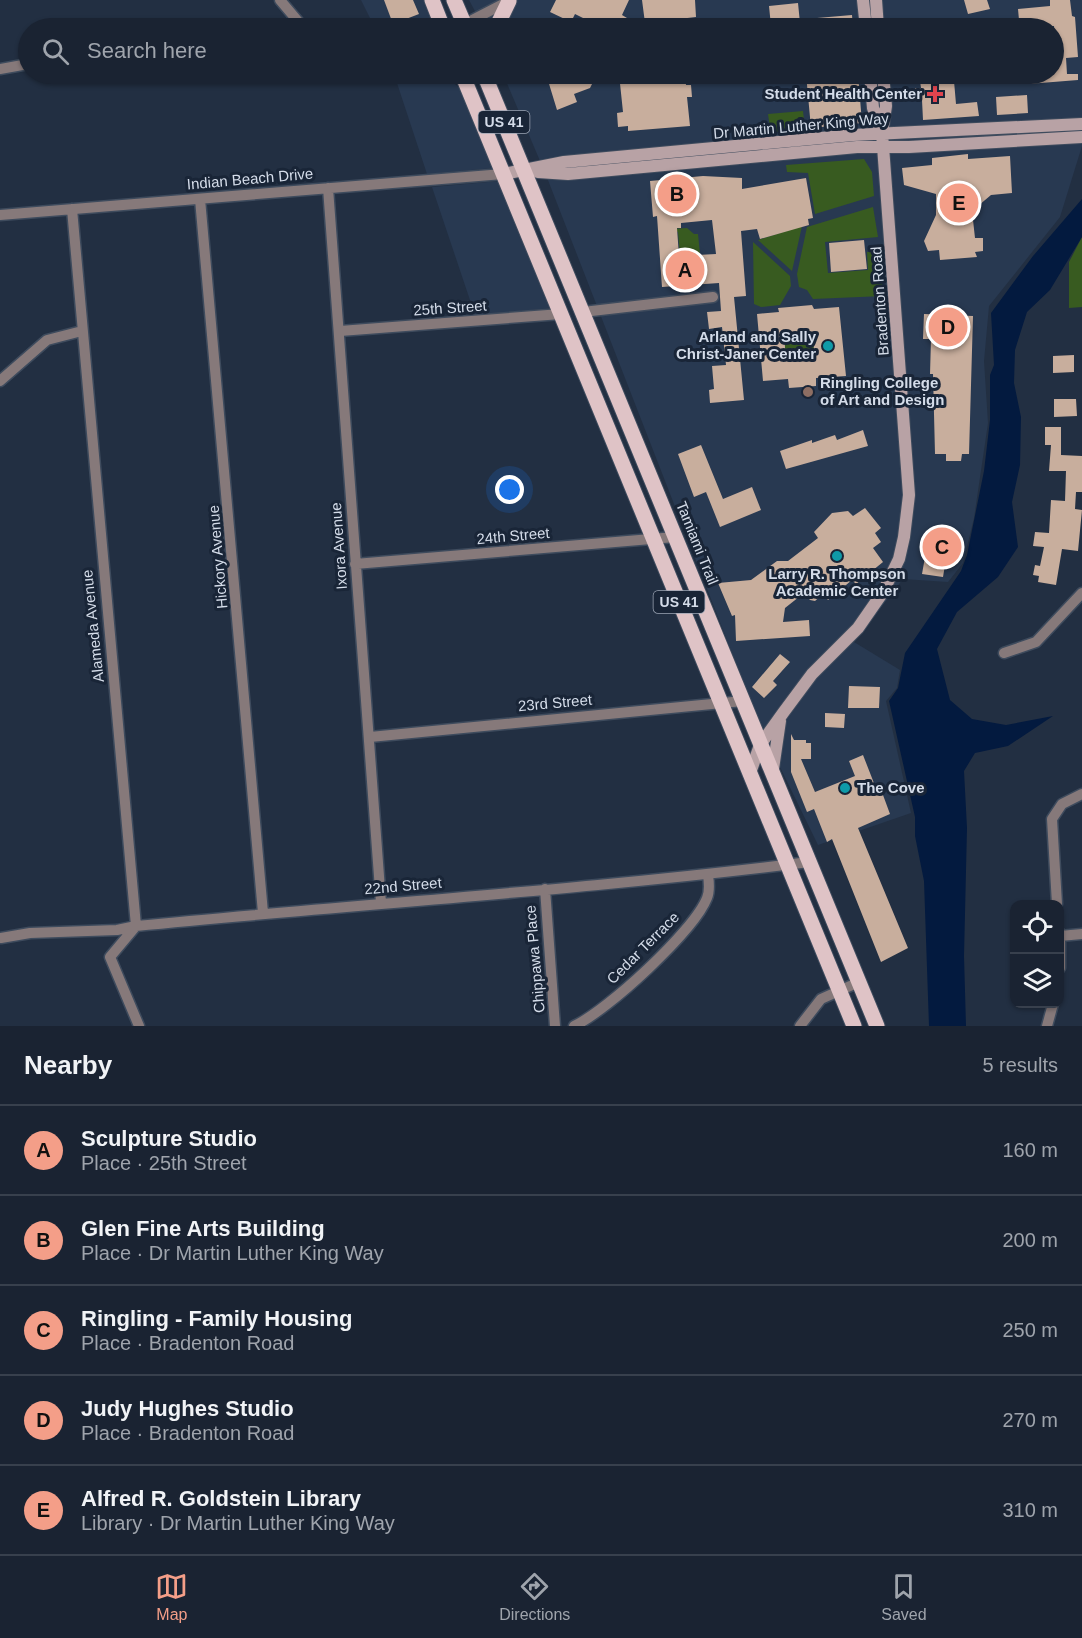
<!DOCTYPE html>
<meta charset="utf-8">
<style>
:root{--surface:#1a2332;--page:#272f3e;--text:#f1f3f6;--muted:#9fa4ac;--line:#38404d;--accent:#f49e88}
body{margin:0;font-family:Helvetica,sans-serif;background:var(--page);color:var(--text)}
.controls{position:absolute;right:18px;bottom:18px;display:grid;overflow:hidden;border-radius:12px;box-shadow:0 2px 4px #0004}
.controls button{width:54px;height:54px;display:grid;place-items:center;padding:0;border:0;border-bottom:2px solid var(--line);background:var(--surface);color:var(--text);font:30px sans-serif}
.you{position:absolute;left:510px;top:490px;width:21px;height:21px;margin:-15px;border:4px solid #fff;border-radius:50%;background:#1a73e8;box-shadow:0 0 0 9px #1a73e833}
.badge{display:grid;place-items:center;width:39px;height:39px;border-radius:50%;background:var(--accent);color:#111;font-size:20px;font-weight:700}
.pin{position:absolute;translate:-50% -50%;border:3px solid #fff;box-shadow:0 2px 6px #0006}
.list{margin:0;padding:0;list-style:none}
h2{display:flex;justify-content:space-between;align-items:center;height:78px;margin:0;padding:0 24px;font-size:26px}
h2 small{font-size:20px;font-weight:400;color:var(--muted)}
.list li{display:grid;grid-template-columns:39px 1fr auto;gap:18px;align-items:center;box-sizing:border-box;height:90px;padding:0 24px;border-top:2px solid var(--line)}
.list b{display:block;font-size:22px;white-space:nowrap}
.list p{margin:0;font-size:20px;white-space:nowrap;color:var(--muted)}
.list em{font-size:20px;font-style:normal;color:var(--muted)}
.icon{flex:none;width:33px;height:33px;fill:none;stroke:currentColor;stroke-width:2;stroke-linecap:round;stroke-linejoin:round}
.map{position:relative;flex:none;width:1082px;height:1026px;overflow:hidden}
.search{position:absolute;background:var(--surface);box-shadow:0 2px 4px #0004;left:18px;right:18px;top:18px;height:66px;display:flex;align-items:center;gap:15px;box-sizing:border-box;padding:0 21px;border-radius:33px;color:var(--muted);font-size:22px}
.sheet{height:528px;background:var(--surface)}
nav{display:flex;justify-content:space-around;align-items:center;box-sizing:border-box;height:84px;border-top:2px solid var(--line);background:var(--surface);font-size:16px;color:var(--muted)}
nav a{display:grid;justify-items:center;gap:3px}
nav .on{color:var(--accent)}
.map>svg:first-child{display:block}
.built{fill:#283951}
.green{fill:#385b20}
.water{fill:#031a3f}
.building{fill:#c8ae9d;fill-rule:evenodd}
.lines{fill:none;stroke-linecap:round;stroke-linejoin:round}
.street-casing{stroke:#3e4b5d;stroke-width:13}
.secondary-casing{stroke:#3e4b5d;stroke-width:14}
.primary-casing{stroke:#3e4b5d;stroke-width:17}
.street{stroke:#86797a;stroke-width:10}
.secondary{stroke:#b8a2a5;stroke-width:12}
.primary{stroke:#dfc3c6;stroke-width:15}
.health-dot{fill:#e0444e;stroke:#192537;stroke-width:2}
.culture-dot{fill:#0f9aa8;stroke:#192537;stroke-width:2}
.education-dot{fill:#8d6e63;stroke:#192537;stroke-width:2}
.labels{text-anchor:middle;stroke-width:6;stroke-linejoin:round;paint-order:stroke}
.shield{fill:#192537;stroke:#9ca5b4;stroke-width:1.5}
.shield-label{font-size:14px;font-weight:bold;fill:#d4dce9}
.poi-label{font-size:15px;font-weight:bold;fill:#d4dce9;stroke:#192537;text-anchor:end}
.street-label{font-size:15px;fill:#d4dce9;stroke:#192537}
</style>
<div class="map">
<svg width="1082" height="1026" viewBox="0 0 1082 1026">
<rect width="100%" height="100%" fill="#222f42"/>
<path class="built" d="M361 0H425L437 28H375Z
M469 0H1082V146L1060 217 989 306 984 361 988 423 974 518 963 563 948 582 903 579 854 642 900 670 897 688 886 701 911 813 818 845 762 730 546 175 503 74H1054V28H484Z
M394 74H443L462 90 494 168 427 174Z
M499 181 536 274 552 308 475 315 432 187Z"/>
<path class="green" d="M803 111 805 129 775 132 774 127 770 128 768 114Z
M864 159 872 172 874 196 815 214 808 173 787 172 786 165Z
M873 207 878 237 825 242 828 273 868 270 867 252 880 251 883 296 813 299 807 290 799 287 797 274 807 227Z
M802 226 792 271 758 240Z
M687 228 694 234H698L700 254 680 256 678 232 671 229Z
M1082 237V307L1069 308V262Z
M753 242 790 276 791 286 780 305 761 307 754 304Z
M812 332 815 358 786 360 784 334Z"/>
<path class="water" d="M1082 199V237L1050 290 1027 312 1015 350 1014 383 1021 417 1020 465 1012 502 1018 547 998 577 957 612 937 649 950 700 972 719 1006 725 1053 716 1008 746 975 753 964 771 967 828 964 956 966 1026H929L924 881 915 836V817L889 701 898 688 905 653 961 571 967 555 984 471 990 420V375L994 365 991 313 1033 256Z"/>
<path class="building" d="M384 0H413L419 14 393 24Z
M556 0H629L622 15 627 18 622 28H591L593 23 575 14 571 22 550 12Z
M642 0H695L696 17 645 23Z
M964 0H987L990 9 968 14Z
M1050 0H1070L1072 16 1075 17 1078 57 1066 58 1067 74H1078V80L1028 84 1027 74H1053V62H1056L1054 26 999 28V22L1019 20 1018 9 1050 6Z
M798 3 800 23 771 26 769 6Z
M852 15 853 28H818L817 18Z
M546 74H597L590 88 574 94 577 102 557 110Z
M619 74H685L686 85H691L692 97H687L690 126 628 131V126L618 127 617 113 623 112Z
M806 74H858L862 123 811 128Z
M947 78V81H954L956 104 977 102 979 116 923 120 922 100H916L915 88H921L920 81Z
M1027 95 1028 113 997 115 996 97Z
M968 154V159L1010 156 1012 193 991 195 972 211 975 238H983V251L975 252 977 257 940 260 939 250 928 251 924 241 936 215V194L904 185 902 168 932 165V158Z
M703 176 742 178V189L806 178 813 218 808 219 809 225 760 239 757 229 741 231 746 296 734 297 744 400 710 403 709 390 714 389 712 366 726 365 722 327 709 329 707 312 721 311 719 283 662 287 657 216 653 217 650 181ZM712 220 716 254 679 256 677 228H681V223Z
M864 240 867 269 831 272 829 243Z
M812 305 814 309 839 307 846 376 816 378V386L789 388 788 379 763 381 757 314 779 312 778 308ZM812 332 815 358 786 360 784 334Z
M924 314 973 316 969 454H962L961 461H946V454H935L933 374H930L931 339H923Z
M1074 355V372L1053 373V356Z
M1054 399H1076L1077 416 1054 417Z
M1045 427H1061V455L1082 456V492H1076L1075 509 1082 510 1078 551 1062 549 1056 585 1038 582 1039 576 1033 575 1035 565 1040 566 1044 547 1033 546 1035 532 1049 533 1051 500 1065 501 1066 471H1049L1051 445H1045Z
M863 430 868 446 786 469 780 451 812 440V443L835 435 837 440Z
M701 445 723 499 752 487 761 510 720 527 706 492 694 497 678 454Z
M865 508 881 528 875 533 881 542 873 548 883 562 856 584 852 580 828 600 823 594 815 601 810 600 804 593 785 608 783 622 809 620 810 636 736 641 735 615 732 616 718 583 751 580 777 561H788L818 538 814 532 832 513 848 511 853 516Z
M930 529 960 534 954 560 946 559 943 577 922 574Z
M780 654 790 662 773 681 777 685 764 698 752 687Z
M849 686 880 687 879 708H848Z
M825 713 845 714 844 728 825 727Z
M791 734 794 740H806V743H811V759H801L815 792 855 776 849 761 863 755 879 796 883 795 890 814 858 828 908 948 881 962 832 839 827 842 814 809 807 812 791 772Z"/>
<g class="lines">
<defs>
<path id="street" d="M280 0 302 26 309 28
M457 28 509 1
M0 69 28 64
M328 188 381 903
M200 199 263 913
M72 209 136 926 110 957 139 1026
M0 215 503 174
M583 312 713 297
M340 331 561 314
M0 381 47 340 82 331
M355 564 675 537
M1004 653 1036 642 1082 593
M370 737 743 701
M545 889 555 1026
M1057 904 1052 819 1062 804 1082 794
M1060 933V968
M1060 936 1082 934
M1 938 30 933 117 930 136 926C360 904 585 890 809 862
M574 1026C607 1011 694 931 707 898 710 891 709 882 708 875
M800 1026 821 999 859 982
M1047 1026 1053 1004"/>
<path id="secondary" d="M863 0 866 28
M876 0 878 28
M870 74 873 108 881 131
M538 172 568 174 857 147H909L1082 137
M503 174 564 162 853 135 1082 124
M773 769 780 721
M750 773 760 745 783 713 812 674 858 628 883 592 899 559 904 537 909 495 882 133 886 106 883 74"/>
<path id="primary" d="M432 0 443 28
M454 0 466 28
M496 28 509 1
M462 74 854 1026
M484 74 877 1026"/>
</defs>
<use href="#street" class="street-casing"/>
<use href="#secondary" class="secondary-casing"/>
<use href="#primary" class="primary-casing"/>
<use href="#street" class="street"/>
<use href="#secondary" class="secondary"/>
<use href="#primary" class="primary"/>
</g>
<path class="health-dot" d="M932 85h6v6h6v6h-6v6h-6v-6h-6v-6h6z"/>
<g class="culture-dot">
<circle cx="828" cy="346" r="6"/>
<circle cx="837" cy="556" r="6"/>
<circle cx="845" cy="788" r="6"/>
</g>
<circle class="education-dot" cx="808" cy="392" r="6"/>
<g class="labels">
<g class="shield">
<rect x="478.5" y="111" width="51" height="22" rx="4.5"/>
<rect x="653.5" y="591" width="51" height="22" rx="4.5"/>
</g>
<g class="shield-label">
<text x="504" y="127">US 41</text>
<text x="679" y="607">US 41</text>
</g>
<g class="poi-label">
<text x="922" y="99">Student Health Center</text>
<text x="816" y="342">Arland and Sally<tspan x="816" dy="17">Christ-Janer Center</tspan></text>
<text x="820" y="388" text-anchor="start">Ringling College<tspan x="820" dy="17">of Art and Design</tspan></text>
<text x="837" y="579" text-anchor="middle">Larry R. Thompson<tspan x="837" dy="17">Academic Center</tspan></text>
<text x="857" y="793" text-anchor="start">The Cove</text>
</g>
<g class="street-label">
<text transform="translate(801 126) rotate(-5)" y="5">Dr Martin Luther King Way</text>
<text transform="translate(250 179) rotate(-5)" y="5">Indian Beach Drive</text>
<text transform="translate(880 301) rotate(-94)" y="5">Bradenton Road</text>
<text transform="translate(450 308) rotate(-4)" y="5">25th Street</text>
<text transform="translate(513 536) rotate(-5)" y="5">24th Street</text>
<text transform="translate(697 543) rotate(68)" y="5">Tamiami Trail</text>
<text transform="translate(339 546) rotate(-94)" y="5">Ixora Avenue</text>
<text transform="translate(218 557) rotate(-95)" y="5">Hickory Avenue</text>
<text transform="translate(93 626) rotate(-96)" y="5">Alameda Avenue</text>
<text transform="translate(555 703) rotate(-5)" y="5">23rd Street</text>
<text transform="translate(403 886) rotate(-5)" y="5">22nd Street</text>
<text transform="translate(643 948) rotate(-45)" y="5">Cedar Terrace</text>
<text transform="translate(535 959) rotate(-95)" y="5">Chippawa Place</text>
</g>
</g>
</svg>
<div class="controls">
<button><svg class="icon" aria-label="locate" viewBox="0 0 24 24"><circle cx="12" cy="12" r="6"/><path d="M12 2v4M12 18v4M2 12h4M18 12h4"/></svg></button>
<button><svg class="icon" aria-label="layers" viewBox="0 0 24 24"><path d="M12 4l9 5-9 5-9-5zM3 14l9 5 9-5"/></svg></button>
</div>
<div class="you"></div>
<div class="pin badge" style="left:685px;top:270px">A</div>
<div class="pin badge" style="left:677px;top:194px">B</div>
<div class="pin badge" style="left:942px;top:547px">C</div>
<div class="pin badge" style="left:948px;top:327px">D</div>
<div class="pin badge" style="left:959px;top:203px">E</div>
<div class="search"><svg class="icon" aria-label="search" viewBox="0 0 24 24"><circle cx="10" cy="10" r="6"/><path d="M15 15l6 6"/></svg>Search here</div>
</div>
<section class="sheet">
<h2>Nearby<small>5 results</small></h2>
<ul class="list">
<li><span class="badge">A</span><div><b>Sculpture Studio</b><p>Place · 25th Street</p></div><em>160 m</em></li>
<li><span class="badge">B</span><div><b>Glen Fine Arts Building</b><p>Place · Dr Martin Luther King Way</p></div><em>200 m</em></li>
<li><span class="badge">C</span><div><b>Ringling - Family Housing</b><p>Place · Bradenton Road</p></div><em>250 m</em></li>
<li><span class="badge">D</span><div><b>Judy Hughes Studio</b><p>Place · Bradenton Road</p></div><em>270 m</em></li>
<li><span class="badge">E</span><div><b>Alfred R. Goldstein Library</b><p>Library · Dr Martin Luther King Way</p></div><em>310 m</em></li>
</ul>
</section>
<nav>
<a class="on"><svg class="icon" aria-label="map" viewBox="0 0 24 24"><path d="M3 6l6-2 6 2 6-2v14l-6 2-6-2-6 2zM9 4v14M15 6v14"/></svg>Map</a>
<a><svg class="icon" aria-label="directions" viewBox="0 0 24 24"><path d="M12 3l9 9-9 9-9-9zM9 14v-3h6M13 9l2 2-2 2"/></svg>Directions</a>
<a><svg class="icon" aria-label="saved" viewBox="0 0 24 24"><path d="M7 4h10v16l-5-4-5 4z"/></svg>Saved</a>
</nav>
